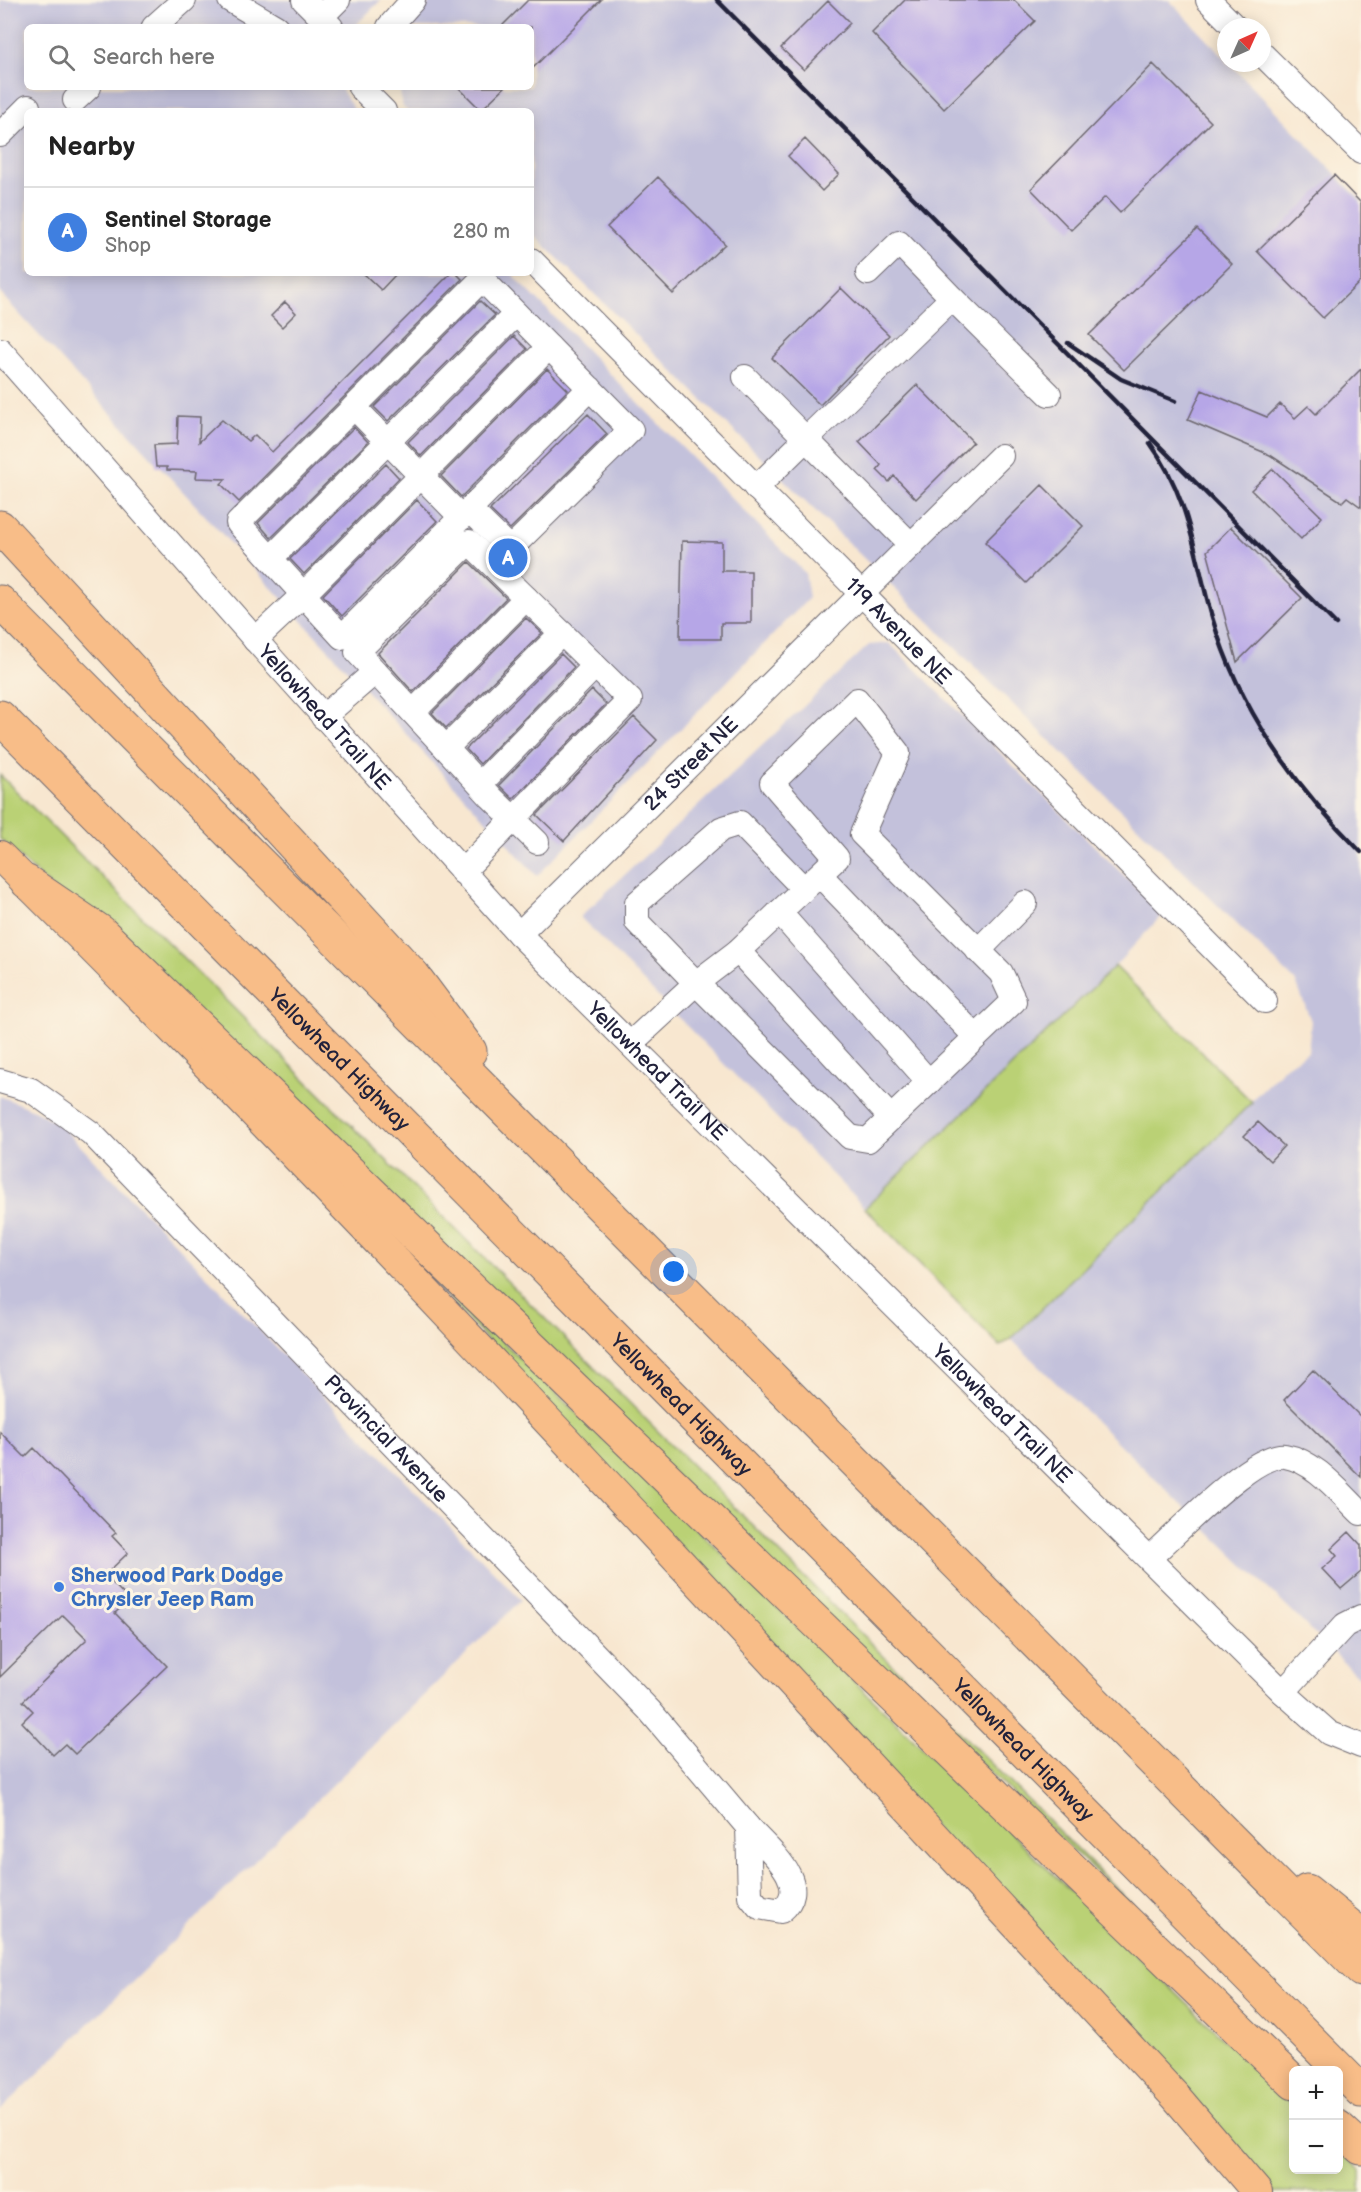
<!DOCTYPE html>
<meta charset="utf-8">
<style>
:root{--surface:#fff;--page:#f6f6f6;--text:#222;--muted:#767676;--line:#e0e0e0;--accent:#1f6fb2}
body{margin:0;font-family:"Balsamiq Sans",sans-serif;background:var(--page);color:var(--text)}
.controls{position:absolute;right:18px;bottom:18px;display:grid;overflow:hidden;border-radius:9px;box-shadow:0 3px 15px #0003}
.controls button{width:54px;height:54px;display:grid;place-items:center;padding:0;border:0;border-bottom:2px solid var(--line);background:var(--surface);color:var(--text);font:30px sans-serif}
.compass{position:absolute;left:1217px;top:18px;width:54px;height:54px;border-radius:50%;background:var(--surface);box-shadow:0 3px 15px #0003;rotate:45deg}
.you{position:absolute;left:674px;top:1272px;width:21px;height:21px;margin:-15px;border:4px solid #fff;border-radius:50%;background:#1a73e8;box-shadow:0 0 0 9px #1a73e833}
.badge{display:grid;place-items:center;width:39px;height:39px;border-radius:50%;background:var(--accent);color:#fff;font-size:20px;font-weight:700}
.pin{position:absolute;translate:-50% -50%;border:3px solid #fff;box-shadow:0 2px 6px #0006}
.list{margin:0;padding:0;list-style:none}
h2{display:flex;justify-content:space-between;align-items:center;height:78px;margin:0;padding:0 24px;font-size:26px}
h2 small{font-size:20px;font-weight:400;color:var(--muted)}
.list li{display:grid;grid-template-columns:39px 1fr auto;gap:18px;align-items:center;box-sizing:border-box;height:90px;padding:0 24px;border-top:2px solid var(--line)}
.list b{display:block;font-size:22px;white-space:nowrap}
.list p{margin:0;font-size:20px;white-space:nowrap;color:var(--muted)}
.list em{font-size:20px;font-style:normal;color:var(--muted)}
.icon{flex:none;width:33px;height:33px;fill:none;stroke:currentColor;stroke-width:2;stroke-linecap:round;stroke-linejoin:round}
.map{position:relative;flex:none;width:1361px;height:2192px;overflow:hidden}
.search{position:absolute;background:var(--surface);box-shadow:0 3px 15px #0003;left:24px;top:24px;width:510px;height:66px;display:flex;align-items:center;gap:15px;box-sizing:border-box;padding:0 21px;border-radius:9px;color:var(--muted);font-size:22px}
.panel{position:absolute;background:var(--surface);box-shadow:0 3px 15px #0003;left:24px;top:108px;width:510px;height:168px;border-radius:9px}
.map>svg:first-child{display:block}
.industrial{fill:#c3c1db}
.green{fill:#bad175;stroke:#6e7a58;stroke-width:1.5}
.building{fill:#b6a6e7}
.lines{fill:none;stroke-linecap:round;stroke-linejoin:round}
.minor-casing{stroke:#6d676f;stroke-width:26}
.major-casing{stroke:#6d676f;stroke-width:32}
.highway-casing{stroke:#6d676f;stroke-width:35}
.minor{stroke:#fff;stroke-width:24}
.major{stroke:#f8bd88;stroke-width:30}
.highway{stroke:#f8bd88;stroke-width:33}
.rail{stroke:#22223b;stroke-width:4.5}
.shop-dot{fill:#3f7fe0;stroke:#fcf5e5;stroke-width:2}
.labels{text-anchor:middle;stroke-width:6;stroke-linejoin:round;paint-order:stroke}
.street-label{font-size:21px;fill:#22223b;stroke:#fcf5e5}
.shop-label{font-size:21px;font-weight:bold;fill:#366cbe;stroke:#fcf5e5;text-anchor:start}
</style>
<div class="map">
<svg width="1361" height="2192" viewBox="0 0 1361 2192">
<rect width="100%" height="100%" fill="#fcf5e5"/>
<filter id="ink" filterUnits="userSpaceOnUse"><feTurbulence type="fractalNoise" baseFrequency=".0167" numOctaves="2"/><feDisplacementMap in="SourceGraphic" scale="12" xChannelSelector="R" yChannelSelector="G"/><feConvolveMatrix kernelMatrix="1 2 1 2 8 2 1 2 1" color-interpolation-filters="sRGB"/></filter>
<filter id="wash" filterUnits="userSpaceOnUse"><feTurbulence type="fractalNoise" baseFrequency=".008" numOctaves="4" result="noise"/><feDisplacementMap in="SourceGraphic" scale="24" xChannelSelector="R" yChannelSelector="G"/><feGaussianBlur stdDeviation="1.35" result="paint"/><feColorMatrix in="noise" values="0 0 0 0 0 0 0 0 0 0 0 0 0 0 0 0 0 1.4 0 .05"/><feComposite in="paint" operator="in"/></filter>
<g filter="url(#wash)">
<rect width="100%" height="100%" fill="#f8e7d0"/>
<path class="industrial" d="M0 0H381L354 27H27V87H340L355 111H27V273H511L805 573 809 598 537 876 0 293Z
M432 0H1169L1226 59V63H1229L1361 200V1679L1011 1339 1286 1066 1308 1052 1311 1021 1296 982 531 232V111H408L403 107 399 87H531V27H407Z
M889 643 1163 914 1115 966 865 1208 580 917 869 645Z
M0 1096 38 1112 61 1126 521 1600 0 2111Z"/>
<path class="green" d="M0 775 1163 1935 0 839Z
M1115 966 1252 1102 1011 1339 1000 1346 865 1208Z
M378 1221 1293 2106 1294 2170H1338L1339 2150 1361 2171V2192H1269Z"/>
<g id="blocks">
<path class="building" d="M528 0H601L531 70V27H501Z
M905 0H1014L1035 21 944 109 872 33Z
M828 1 850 23 804 70 781 48Z
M1153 64 1211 122 1120 213 1105 197 1071 230 1031 189Z
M458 87H505L481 110Z
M805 139 839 174 822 191 788 156Z
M1334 175 1361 203V281L1323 318 1257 251Z
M658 177 725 244 673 294 607 227Z
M1197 229 1232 264 1124 370 1089 335Z
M363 273H397L381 290Z
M451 273H456L462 279 239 502 221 484 226 479 196 478 197 471 167 470V467H156L154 445 177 444 178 416 200 417 199 442 222 420 248 441 255 435 272 452Z
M841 288 889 335 820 405 772 358Z
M480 301 495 315 388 421 374 407Z
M285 302 296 313 282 327 271 316Z
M514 336 527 349 421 456 408 442Z
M547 369 568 390 461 497 441 476Z
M1361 369V507L1347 497 1342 502 1270 455 1188 420 1202 390 1267 417 1280 404 1295 418 1308 406 1316 414Z
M917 385 973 442 916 499 894 476 889 482 877 470 881 465 859 442Z
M588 414 607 434 510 529 490 510Z
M354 427 368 442 271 538 258 523Z
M386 464 399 478 304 574 290 559Z
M1273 469 1322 517 1301 539 1251 490Z
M1042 485 1083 526 1026 583 985 542Z
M417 500 437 521 342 616 323 595Z
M1231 527 1302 598 1237 662 1207 551Z
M682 541 722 542V571H751V623H721V639H680Z
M469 562 506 598 413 692 378 653Z
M526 618 542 633 446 728 432 713Z
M561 654 574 667 480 764 466 749Z
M592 690 606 704 513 799 499 785Z
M634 717 657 740 564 841 537 815Z
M1258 1122 1284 1146 1270 1161 1244 1136Z
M1313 1370 1361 1417V1477L1284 1400Z
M0 1432 25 1457 34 1448 116 1533 112 1536 128 1553 105 1575 129 1600 115 1613 167 1666 75 1754 65 1744 53 1755 22 1722 33 1711 23 1701 87 1639 63 1615 0 1677Z
M1349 1532 1361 1545V1572L1341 1589 1322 1569 1337 1556 1331 1549Z"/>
</g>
</g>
<g filter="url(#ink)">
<use href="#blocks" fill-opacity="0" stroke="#6d676f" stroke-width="1.5"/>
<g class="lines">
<defs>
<g id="minor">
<path d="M230 0 276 27"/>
<path d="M304 0 331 27"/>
<path d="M1208 0 1235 27"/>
<path d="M321 17 338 0"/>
<path d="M154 27 184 0"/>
<path d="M389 27 413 0"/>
<path d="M1262 54 1361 152"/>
<path d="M360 87 384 111"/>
<path d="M75 100 89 87"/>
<path d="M0 135 28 107"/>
<path id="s1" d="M531 260 1265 1001"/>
<path d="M868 273 899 243 952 298"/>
<path id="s2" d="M0 350 274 661 519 934 1283 1692 1329 1733 1361 1746"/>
<path d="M745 377 806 439 756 488"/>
<path d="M354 407 462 518"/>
<path d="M470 510 510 549 631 430 482 279 238 523 342 637 590 388"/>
<path d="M911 545 1001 456"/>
<path d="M271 558 516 314"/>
<path d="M255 640 304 594 549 347"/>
<path d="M413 712 526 598"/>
<path d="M323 717 375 672"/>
<path d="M446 748 562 633"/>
<path d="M480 784 595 666"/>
<path d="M462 872C518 815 573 757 630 700L469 542 357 652 491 797 537 842"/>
<path d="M820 875 976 1037"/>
<path d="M779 912 929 1082"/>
<path id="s3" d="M519 934 911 545 806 439 952 298 1049 394"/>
<path d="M738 951 891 1118"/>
<path d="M978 951 1025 903"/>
<path d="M630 1044 696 983 850 1137 868 1140 1014 1001 1001 973 862 834 898 753 857 700 772 783 837 858 738 951 696 983 637 922V903L721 829 740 823 804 889"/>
<path id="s4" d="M0 1081 31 1090 91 1133 649 1710 748 1827"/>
<path d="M1149 1558C1174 1536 1254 1451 1285 1456 1315 1461 1340 1493 1361 1513"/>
<path d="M1283 1692 1345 1625 1361 1617"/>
<path d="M748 1827C767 1849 814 1884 781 1911L759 1907 750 1896Z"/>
</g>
<path id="major" d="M0 856C405 1257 788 1680 1176 2097L1257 2192"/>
<g id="highway">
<path d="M0 527 414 976 470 1051"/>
<path d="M0 602 1361 1970"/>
<path id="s5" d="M0 717 1361 2091"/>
<path d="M27 882 101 932 1294 2083"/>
<path d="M1307 1891 1361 1935"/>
<path d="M1338 2127 1361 2148"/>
</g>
</defs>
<use href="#minor" class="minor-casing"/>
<use href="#major" class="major-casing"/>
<use href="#highway" class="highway-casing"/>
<use href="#minor" class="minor"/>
<use href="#major" class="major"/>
<use href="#highway" class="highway"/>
<path class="rail" d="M717 0 1336 624
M1068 343 1121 379 1175 401
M1150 443C1190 498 1194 554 1212 617 1239 709 1294 785 1361 852"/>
</g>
</g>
<circle class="shop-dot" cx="59" cy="1587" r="6"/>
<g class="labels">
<g class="street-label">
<text dy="7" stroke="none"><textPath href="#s1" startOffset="522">119 Avenue NE</textPath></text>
<text dy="7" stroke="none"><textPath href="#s2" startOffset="490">Yellowhead Trail NE</textPath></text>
<text dy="7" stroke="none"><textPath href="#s3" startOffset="242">24 Street NE</textPath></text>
<text dy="7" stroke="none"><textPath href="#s5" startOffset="482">Yellowhead Highway</textPath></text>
<text dy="7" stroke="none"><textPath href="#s2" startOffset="976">Yellowhead Trail NE</textPath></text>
<text dy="7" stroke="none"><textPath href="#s5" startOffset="968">Yellowhead Highway</textPath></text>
<text dy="7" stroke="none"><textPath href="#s2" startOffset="1462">Yellowhead Trail NE</textPath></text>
<text dy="7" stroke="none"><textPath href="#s4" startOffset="531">Provincial Avenue</textPath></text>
<text dy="7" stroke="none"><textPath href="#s5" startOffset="1454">Yellowhead Highway</textPath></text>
</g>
<g class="shop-label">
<text x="71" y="1582">Sherwood Park Dodge<tspan x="71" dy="24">Chrysler Jeep Ram</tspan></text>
</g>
</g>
</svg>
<div class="controls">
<button>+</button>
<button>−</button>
</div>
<svg class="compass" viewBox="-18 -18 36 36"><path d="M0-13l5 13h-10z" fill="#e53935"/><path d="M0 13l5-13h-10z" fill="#767676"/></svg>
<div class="you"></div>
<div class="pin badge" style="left:508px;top:558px;background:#3f7fe0">A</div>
<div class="search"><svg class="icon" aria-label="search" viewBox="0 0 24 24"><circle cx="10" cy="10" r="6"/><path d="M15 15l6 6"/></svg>Search here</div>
<section class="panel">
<h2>Nearby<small></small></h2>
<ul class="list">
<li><span class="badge" style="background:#3f7fe0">A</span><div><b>Sentinel Storage</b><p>Shop</p></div><em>280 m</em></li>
</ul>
</section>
</div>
